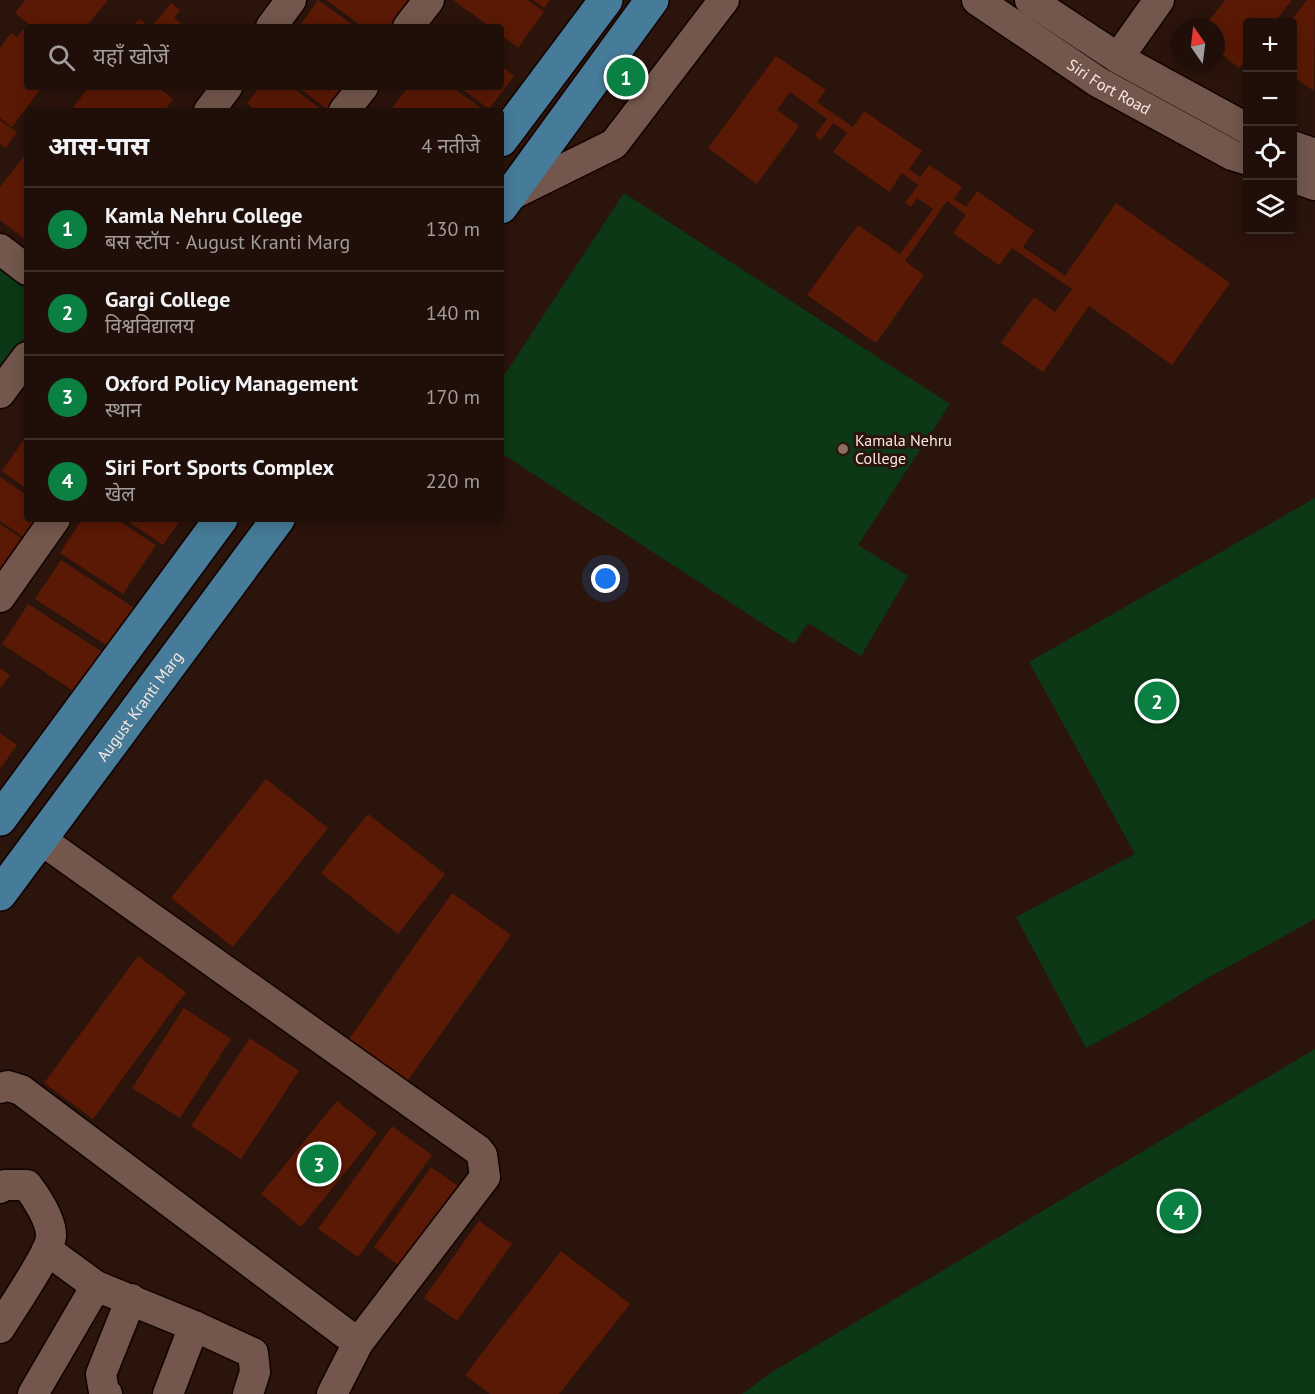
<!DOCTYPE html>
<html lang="hi">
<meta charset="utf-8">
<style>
:root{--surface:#200f08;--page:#281812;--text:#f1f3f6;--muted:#a29c9c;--line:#3d2f29;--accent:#0b8043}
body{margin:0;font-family:"PT Sans","Noto Sans Devanagari",sans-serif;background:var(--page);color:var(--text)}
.controls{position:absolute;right:18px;top:18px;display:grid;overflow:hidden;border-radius:6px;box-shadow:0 3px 15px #0003}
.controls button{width:54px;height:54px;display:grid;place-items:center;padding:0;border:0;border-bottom:2px solid var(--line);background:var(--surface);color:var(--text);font:30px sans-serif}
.compass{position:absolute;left:1171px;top:18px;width:54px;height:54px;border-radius:50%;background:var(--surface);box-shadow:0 3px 15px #0003;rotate:346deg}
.you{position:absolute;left:606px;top:579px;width:21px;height:21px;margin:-15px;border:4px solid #fff;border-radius:50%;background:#1a73e8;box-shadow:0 0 0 9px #1a73e833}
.badge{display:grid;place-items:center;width:39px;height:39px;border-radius:50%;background:var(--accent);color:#fff;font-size:20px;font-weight:700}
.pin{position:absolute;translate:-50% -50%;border:3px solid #fff;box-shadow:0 2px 6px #0006}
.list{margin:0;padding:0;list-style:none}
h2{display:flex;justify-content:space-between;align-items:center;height:78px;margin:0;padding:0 24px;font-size:26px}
h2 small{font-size:20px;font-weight:400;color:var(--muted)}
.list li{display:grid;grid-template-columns:39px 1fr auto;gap:18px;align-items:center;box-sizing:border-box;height:84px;padding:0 24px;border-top:2px solid var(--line)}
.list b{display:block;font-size:22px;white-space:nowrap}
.list p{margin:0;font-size:20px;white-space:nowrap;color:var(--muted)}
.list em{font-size:20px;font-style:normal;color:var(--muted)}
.icon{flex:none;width:33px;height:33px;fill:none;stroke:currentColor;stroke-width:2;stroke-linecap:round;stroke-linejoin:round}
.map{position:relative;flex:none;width:1315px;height:1394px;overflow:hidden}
.search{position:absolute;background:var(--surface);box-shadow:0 3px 15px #0003;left:24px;top:24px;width:480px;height:66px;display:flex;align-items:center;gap:15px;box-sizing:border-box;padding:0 21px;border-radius:6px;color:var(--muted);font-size:22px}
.panel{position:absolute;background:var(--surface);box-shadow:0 3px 15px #0003;left:24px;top:108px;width:480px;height:414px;border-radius:6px}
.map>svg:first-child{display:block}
.green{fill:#0c3815}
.building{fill:#5a1905}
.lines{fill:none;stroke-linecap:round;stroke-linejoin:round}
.minor-casing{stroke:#120200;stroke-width:33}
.major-casing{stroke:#120200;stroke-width:36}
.minor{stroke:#73574c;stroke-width:30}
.major{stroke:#467c99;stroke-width:33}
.education-dot{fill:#8d6e63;stroke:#2b140b;stroke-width:2}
.labels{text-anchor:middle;stroke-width:6;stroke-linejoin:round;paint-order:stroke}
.street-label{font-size:16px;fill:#fae9e3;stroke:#2b140b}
.poi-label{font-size:16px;fill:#fae9e3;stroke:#2b140b;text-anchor:start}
</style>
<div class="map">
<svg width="1315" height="1394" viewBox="0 0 1315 1394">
<rect width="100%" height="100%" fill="#2b140b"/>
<path class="green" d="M624 193 950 404 858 545 908 576 861 656 808 623 794 644 501 453V380Z
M0 263 27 283V334L0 369Z
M1315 498V919L1204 980 1145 1016 1086 1048 1016 917 1135 854 1029 662Z
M1315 1049V1394H742L772 1372Z"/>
<path class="building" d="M25 0H108L86 27H32L15 13Z
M318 0 356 27H299Z
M326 0H409L414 3 397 27H363Z
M453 0H528L544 12 518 48 501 35V27H490Z
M533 0H550L544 8Z
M1225 0H1292L1275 22H1248V58L1239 68 1216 50V27H1204Z
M1307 0H1315L1314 91 1292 76V22H1290Z
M171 3 180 10 174 18 185 27H151Z
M139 19 150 27H132Z
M23 29 27 32V87H42L12 127 0 118V48L11 33 17 37Z
M776 56 826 90 817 102 853 127 864 111 922 151 909 169 920 177 929 165 962 187 954 199 966 207 977 191 1034 231 1023 247 1065 276 1116 203 1230 283 1172 365 1089 306 1043 372 1001 343 1034 297 1055 312 1072 289 1012 248 999 265 953 233 966 215 947 201 905 261 924 275 876 343 807 295 858 225 900 254 933 209 917 198 911 207 905 203 918 185 902 173 889 192 833 152 847 133 833 123 821 140 815 135 827 119 790 92 777 110 799 126 757 184 708 148Z
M501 66 514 76 489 109 459 87H501Z
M89 87H158L173 99 164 111H70Z
M260 87H292L323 111H257L247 103Z
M298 87H345L328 110Z
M408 87H452L485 111H390Z
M0 120 17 132 6 148 0 144Z
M27 152V241L0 220V187Z
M24 439 27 441V489L2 471Z
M0 477 27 495V519H52L35 545 0 521Z
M82 519H116L156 545 123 594 60 553Z
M125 519H181L163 545Z
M0 524 27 542 6 573 0 569Z
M61 560 142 613 117 652 35 599Z
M28 604 107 655 81 696 2 644Z
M0 668 10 675 0 689Z
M0 733 17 745 0 769Z
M266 779 328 828 233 947 171 898Z
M368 814 445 874 398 934 321 873Z
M452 893 511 935 401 1090 342 1049Z
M138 956 186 992 93 1119 44 1083Z
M184 1008 231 1039 180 1118 132 1088Z
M250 1038 299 1071 241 1159 191 1126Z
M337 1101 377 1133 301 1227 261 1194Z
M392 1126 432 1155 358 1257 318 1229Z
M431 1167 468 1193 405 1270 374 1247Z
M479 1221 512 1244 457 1321 424 1298Z
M561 1251 630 1304 559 1394H490L465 1375Z"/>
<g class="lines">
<defs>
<g id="minor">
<path id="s1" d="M977 0 1098 82 1232 155 1248 160"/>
<path d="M1030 0 1118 58 1248 129"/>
<path d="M271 27 291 0"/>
<path d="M408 27 429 0"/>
<path d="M1118 58 1159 0"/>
<path d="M209 111 227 87"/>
<path d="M344 111 363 87"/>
<path d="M1292 146 1315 154"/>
<path d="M1292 177 1315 185"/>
<path d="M509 196 614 144 724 0"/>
<path d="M0 249 27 270"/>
<path d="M0 393 27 357"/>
<path d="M0 597 55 519"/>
<path d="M40 839 478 1150 482 1155 485 1177 358 1343 332 1394"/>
<path d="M0 1088 8 1086 21 1090 358 1343"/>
<path d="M0 1188 5 1185H27C36 1197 51 1220 51 1235 52 1251 10 1311 0 1328"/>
<path d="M47 1250 96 1286"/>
<path d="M33 1394 96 1286 194 1326 253 1353 255 1372 248 1394"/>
<path d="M107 1394 104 1392 101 1374 131 1299"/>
<path d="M168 1394 194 1326"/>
</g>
<g id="major">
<path d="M501 140 606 0"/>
<path d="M501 207 652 0"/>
<path d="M0 819 221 519"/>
<path id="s2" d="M0 894 278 519"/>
</g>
</defs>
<use href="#minor" class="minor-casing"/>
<use href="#major" class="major-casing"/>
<use href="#minor" class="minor"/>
<use href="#major" class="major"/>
</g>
<circle class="education-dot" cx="843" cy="449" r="6"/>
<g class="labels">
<g class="street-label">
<text dy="6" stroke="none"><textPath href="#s1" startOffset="158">Siri Fort Road</textPath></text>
<text dy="6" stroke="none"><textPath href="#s2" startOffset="234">August Kranti Marg</textPath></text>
</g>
<g class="poi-label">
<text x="855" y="446">Kamala Nehru<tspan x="855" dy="18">College</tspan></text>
</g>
</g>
</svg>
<div class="controls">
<button>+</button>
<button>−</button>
<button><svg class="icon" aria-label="locate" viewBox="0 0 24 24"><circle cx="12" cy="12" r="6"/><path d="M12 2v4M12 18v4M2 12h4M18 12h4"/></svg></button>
<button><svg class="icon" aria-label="layers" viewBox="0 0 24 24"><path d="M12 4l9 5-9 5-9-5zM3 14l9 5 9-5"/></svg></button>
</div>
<svg class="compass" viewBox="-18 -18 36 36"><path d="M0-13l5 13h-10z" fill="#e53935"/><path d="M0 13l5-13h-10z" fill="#a29c9c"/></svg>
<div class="you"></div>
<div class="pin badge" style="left:626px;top:77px">1</div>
<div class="pin badge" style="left:1157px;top:701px">2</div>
<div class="pin badge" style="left:319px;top:1164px">3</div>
<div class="pin badge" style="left:1179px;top:1211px">4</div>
<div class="search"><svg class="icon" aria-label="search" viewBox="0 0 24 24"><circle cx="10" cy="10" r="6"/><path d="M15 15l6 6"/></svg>यहाँ खोजें</div>
<section class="panel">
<h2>आस-पास<small>4 नतीजे</small></h2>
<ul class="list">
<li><span class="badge">1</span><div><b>Kamla Nehru College</b><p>बस स्टॉप · August Kranti Marg</p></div><em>130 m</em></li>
<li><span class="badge">2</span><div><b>Gargi College</b><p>विश्वविद्यालय</p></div><em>140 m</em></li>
<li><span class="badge">3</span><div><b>Oxford Policy Management</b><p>स्थान</p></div><em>170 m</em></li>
<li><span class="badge">4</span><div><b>Siri Fort Sports Complex</b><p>खेल</p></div><em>220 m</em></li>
</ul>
</section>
</div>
